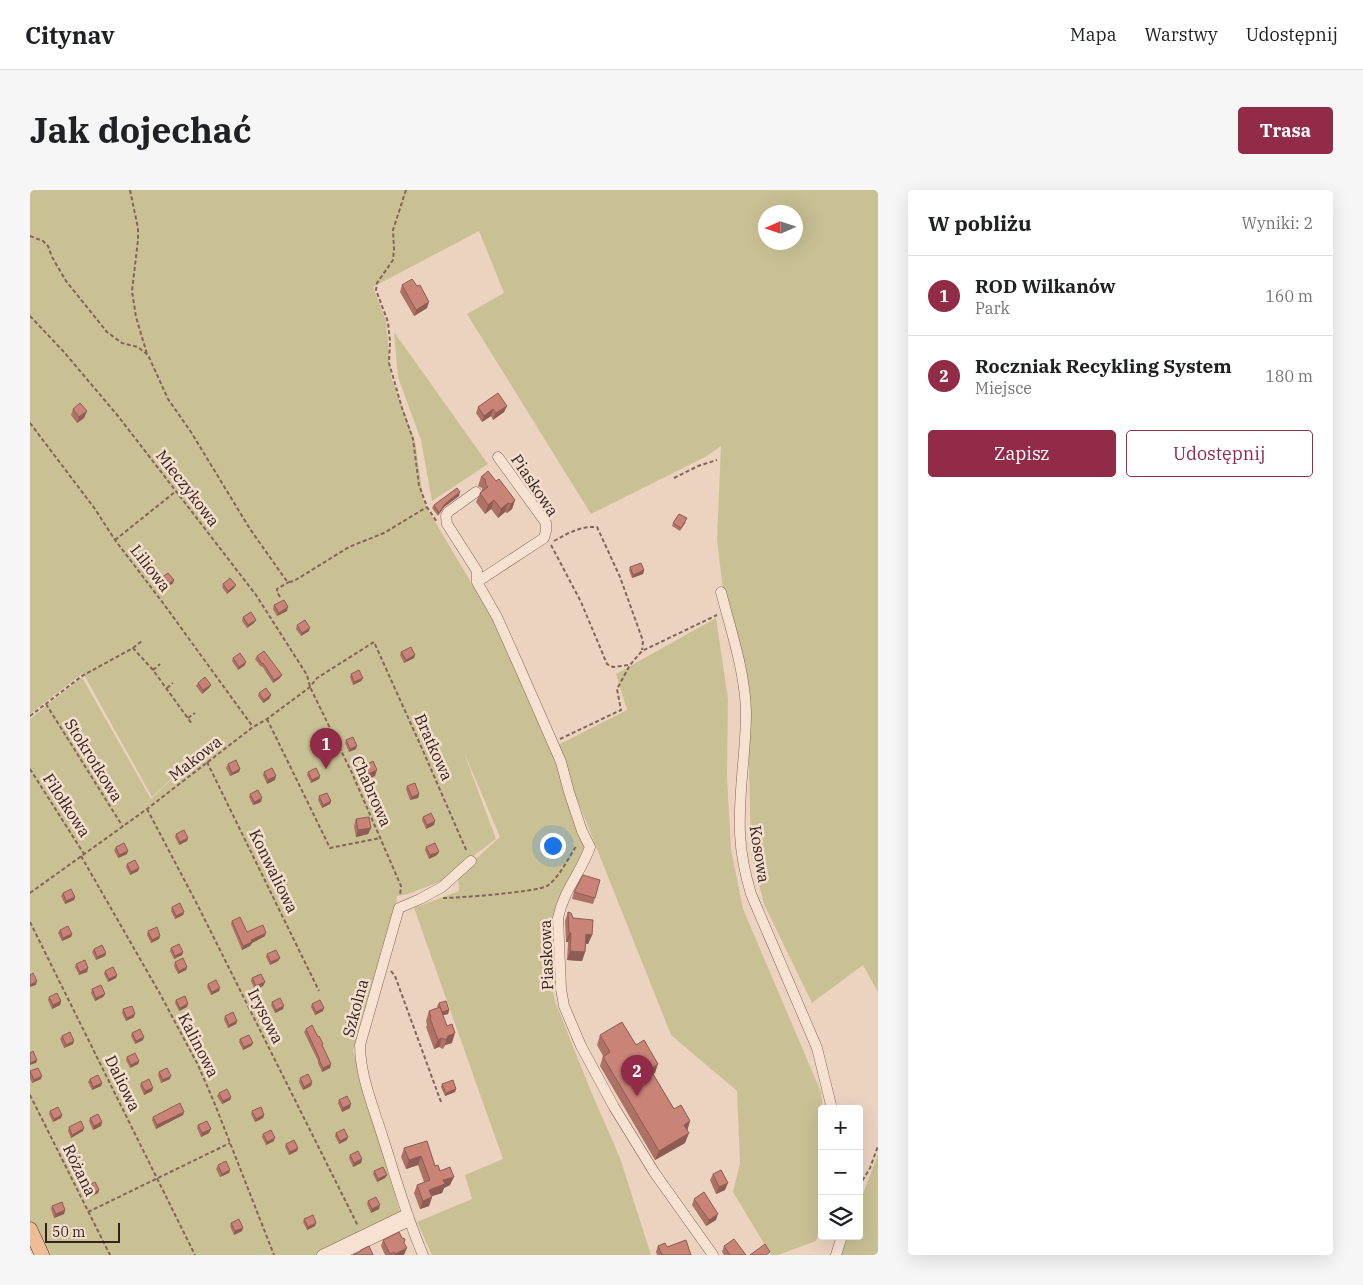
<!DOCTYPE html>
<html lang="pl">
<meta charset="utf-8">
<style>
:root{--surface:#fff;--page:#f6f6f6;--text:#202124;--muted:#757577;--line:#e0e0e0;--accent:#912b47}
body{margin:0;font-family:"IBM Plex Serif",serif;background:var(--page);color:var(--text)}
.controls{position:absolute;right:15px;bottom:15px;display:grid;overflow:hidden;border-radius:5px;box-shadow:0 5px 20px #0002}
.controls button{width:45px;height:45px;display:grid;place-items:center;padding:0;border:0;border-bottom:1px solid var(--line);background:var(--surface);color:var(--text);font:25px sans-serif}
.compass{position:absolute;left:728px;top:15px;width:45px;height:45px;border-radius:50%;background:var(--surface);box-shadow:0 5px 20px #0002;rotate:267deg}
.scale{position:absolute;left:15px;bottom:12px;width:75px;box-sizing:border-box;padding-left:5px;border:2px solid #34221d;border-top:0;font-size:14px;line-height:18px;white-space:nowrap;color:#34221d;-webkit-text-stroke:4px #f4dfcf;paint-order:stroke}
.you{position:absolute;left:522px;top:655px;width:18px;height:18px;margin:-12px;border:4px solid #fff;border-radius:50%;background:#1a73e8;box-shadow:0 0 0 8px #1a73e833}
.badge{display:grid;place-items:center;width:32px;height:32px;border-radius:50%;background:var(--accent);color:#fff;font-size:16px;font-weight:700}
.pin{position:absolute;translate:-50% -41px;filter:drop-shadow(0 1px 2px #0008)}
.pin::after{content:'';position:absolute;top:26px;width:18px;height:15px;background:inherit;clip-path:polygon(0 0,100% 0,50% 100%)}
.list{margin:0;padding:0;list-style:none}
h2{display:flex;justify-content:space-between;align-items:center;height:65px;margin:0;padding:0 20px;font-size:21px}
h2 small{font-size:16px;font-weight:400;color:var(--muted)}
.list li{display:grid;grid-template-columns:32px 1fr auto;gap:15px;align-items:center;box-sizing:border-box;height:80px;padding:0 20px;border-top:1px solid var(--line)}
.list b{display:block;font-size:19px;white-space:nowrap}
.list p{margin:0;font-size:16px;white-space:nowrap;color:var(--muted)}
.list em{font-size:16px;font-style:normal;color:var(--muted)}
.actions{display:flex;gap:10px;padding:15px 20px}
.actions a{flex:1;padding:11px 0;border:1px solid var(--accent);border-radius:5px;text-align:center;font-size:18px;color:var(--accent)}
.actions .main{background:var(--accent);color:#fff}
.icon{flex:none;width:28px;height:28px;fill:none;stroke:currentColor;stroke-width:2;stroke-linecap:round;stroke-linejoin:round}
.map{position:relative;flex:none;width:848px;height:1065px;overflow:hidden;border-radius:5px}
header{display:flex;align-items:center;gap:30px;box-sizing:border-box;height:70px;padding:0 25px;background:var(--surface);border-bottom:1px solid var(--line)}
header strong{font-size:24px}
nav{display:flex;gap:28px;margin-inline-start:auto;font-size:18px}
.intro{display:flex;align-items:center;justify-content:space-between;box-sizing:border-box;height:120px;padding:0 30px}
h1{margin:0;font-size:35px}
.button{padding:12px 22px;border-radius:5px;background:var(--accent);color:#fff;font-size:18px;font-weight:700}
main{display:flex;gap:30px;padding:0 30px}
aside{flex:1;background:var(--surface);border-radius:5px;box-shadow:0 5px 20px #0002}
.map>svg:first-child{display:block}
.green{fill:#c9c194;fill-rule:evenodd}
.lines{fill:none;stroke-linecap:round;stroke-linejoin:round}
.minor-casing{stroke:#846459;stroke-width:11}
.major-casing{stroke:#52342d;stroke-width:15}
.path{stroke:#846459;stroke-width:2;stroke-dasharray:4 2.5;stroke-linecap:butt}
.minor{stroke:#f7e2d2;stroke-width:10}
.major{stroke:#eebd98;stroke-width:14}
.wall{fill:#ad7166}
.shaded-wall{fill:#8d5c53}
.building{fill:#c98377;stroke:#8d5c53}
.labels{text-anchor:middle;stroke-width:5;stroke-linejoin:round;paint-order:stroke}
.street-label{font-size:16px;fill:#34221d;stroke:#f4dfcf}
</style>
<header>
<strong>Citynav</strong>
<nav><a>Mapa</a><a>Warstwy</a><a>Udostępnij</a></nav>
</header>
<div class="intro"><h1>Jak dojechać</h1><a class="button">Trasa</a></div>
<main>
<div class="map">
<svg width="848" height="1065" viewBox="0 0 848 1065">
<rect width="100%" height="100%" fill="#ecd3c0"/>
<path class="green" d="M0 0H848V802L833 775 782 813 734 714 721 662 717 489 693 401 687 349 691 256 677 266 561 324 437 124 474 103 449 41 343 97 356 131 361 187 385 251 394 313 465 433 513 537 556 660 533 698 526 715 523 729 521 790 525 811 560 899 590 968 621 1065H402L387 1032 442 1009 435 985 473 969 384 718 429 701 428 685 470 647 433 560 466 649 409 692 378 704 367 706 366 714 353 754 323 861 370 1022 297 1065H17L0 1034V529L52 487 121 609 183 549 122 607 53 483 0 524ZM736 22H766V52H736Z
M364 142 458 274 402 311 391 250 368 187Z
M686 428 698 509 697 587 701 659 713 719 791 902 793 919H792V1035L786 1051 748 1065H741L703 1002 710 973 707 901 641 845 526 556 597 520 586 484Z
M848 964V1065H811L818 1046H829V1015Z"/>
<g class="lines">
<defs>
<path id="minor" d="M446 302 418 322 416 326 417 334 447 381V392L467 427 492 483 531 572 539 602 552 641 560 657C551 683 534 699 528 728L531 799 534 816 551 856 584 917 624 982 683 1065
M447 392 514 348 516 341V333L468 267
M691 402C701 441 715 481 716 522 716 563 708 603 710 644 711 665 715 684 721 704L787 858 802 919
M292 1065 377 1024
M309 1065 379 1031
M393 1065C376 1026 365 985 352 945 343 916 330 885 330 855L369 718 390 709 412 697 441 671
M806 1065 812 1046"/>
<path id="major" d="M0 1039 12 1065"/>
</defs>
<use href="#minor" class="minor-casing"/>
<use href="#major" class="major-casing"/>
<path class="path" d="M100 0 108 38V50L102 101 106 127 117 164
M376 0 363 40 364 59 363 70 347 93 346 100 358 132 360 152 359 173 372 218 383 249 389 295 397 317 407 332
M0 46 13 51 18 56 22 67 36 91 77 142 92 153 108 157 118 165 138 209 161 242 220 339 256 390 259 392 264 391 319 357 354 343 397 317
M0 126 34 162 88 226 226 405 277 485 280 497 322 583 371 696 370 706
M0 233 65 319 85 350 133 413 223 537
M644 288 668 276 687 270
M85 350 145 302
M524 351C538 343 551 336 567 337L590 387 613 451 612 460
M521 355 551 412 577 474 583 477 599 475
M250 407 247 402V399L259 392
M103 458 113 450
M123 480 130 474
M137 498 143 493
M16 514 93 637
M0 526 52 486 103 458 123 480 162 534
M158 528 165 523
M237 529 300 658 350 648
M530 549 591 520 587 499 600 475 612 461 687 425
M177 572 289 801
M0 579 54 664
M117 619 168 716 328 1036
M51 666 129 802 168 875 184 912 244 1065
M0 703 117 619 223 537 237 529 280 497 287 488 344 452 394 563 437 662
M413 708C429 708 506 702 517 696 529 688 539 667 547 655
M0 732 165 1065
M361 781 365 786 411 912
M0 905 80 1065
M829 996 840 978 848 956
M58 1022 200 953"/>
<use href="#minor" class="minor"/>
<use href="#major" class="major"/>
</g>
<path class="wall" d="M372 95 397 118 384 126 370 102Z
M477 216 474 222 463 230 461 226 452 232 446 223 448 217Z
M43 219 57 221 54 228 47 233 41 225Z
M451 287 466 291 485 310 482 319 477 323 475 322 468 328 461 319 455 324 446 312 450 303 452 301V298L448 296Z
M429 306 414 317 408 326 402 318 404 315Z
M656 332 650 341 642 336 643 333Z
M600 377 614 380 613 384 602 388 599 380Z
M131 388 144 390 143 393 135 399 130 391Z
M193 394 206 395 204 398 197 404 192 397Z
M244 415 257 421 247 426 243 419Z
M213 427 226 430 224 433 217 438 212 431Z
M267 435 279 441 271 446 266 439Z
M371 462 385 465 384 468 374 473 370 465Z
M227 466 252 485 250 488 243 493 232 476 231 477 225 469Z
M203 468 215 475 208 480 202 471Z
M321 484 333 488 331 491 323 495 320 487Z
M168 493 181 495 179 498 172 504 166 496Z
M229 503 241 505 239 509 233 513 228 506Z
M316 550 326 559 319 562 315 553Z
M198 574 210 579 209 582 200 586 196 578Z
M332 577 345 586 334 591 330 583Z
M234 582 245 590 237 594 233 585Z
M278 582 290 586 289 589 281 593 277 585Z
M377 596 389 604 388 608 380 610 376 599Z
M220 604 231 612 223 615 219 607Z
M289 606 301 611 300 614 292 618 288 610Z
M393 627 404 635 396 639 392 630Z
M326 629 341 638 338 644 326 647 324 636Z
M146 644 158 648 157 651 149 655 145 647Z
M86 657 97 664 88 668 84 660Z
M396 657 407 665 399 669 395 660Z
M97 674 109 678 108 681 100 685 96 677Z
M544 702 565 708 563 714 542 709Z
M33 703 45 707 44 710 35 714 31 706Z
M142 717 154 722 153 725 145 729 141 721Z
M538 722 543 728 562 745 558 754H556L555 762 552 771 537 770 538 752H536L535 731Z
M202 731 217 742 235 746 222 753 220 756 212 760 201 734Z
M30 740 42 744 41 747 32 751 28 743Z
M118 741 130 746 129 749 121 753 117 745Z
M141 758 153 762 152 765 144 769 140 761Z
M64 759 76 763 75 766 66 770 62 762Z
M237 764 250 768 248 771 240 775 236 767Z
M145 772 157 777 156 780 148 784 144 776Z
M46 774 58 778 57 782 49 785 45 777Z
M75 781 87 785 86 788 78 792 74 784Z
M222 788 235 792 233 796 225 800 221 791Z
M178 794 190 798 189 801 181 805 177 797Z
M62 799 75 804 73 807 65 811 61 803Z
M19 807 31 811 30 815 22 819 18 810Z
M146 810 157 817 149 821 145 813Z
M242 812 253 819 245 823 241 815Z
M409 813 419 820 418 824 413 825 422 853 415 855 413 859 409 857 404 859 396 837 397 835 396 831 399 821 408 818 407 816Z
M282 814 293 821 285 825 281 817Z
M93 819 104 827 96 831 92 823Z
M195 826 207 831 206 834 198 838 194 830Z
M276 839 301 874 300 878 292 882 288 873V871L274 842Z
M102 843 113 850 105 854 101 846Z
M570 845 606 855 625 883 623 884 644 919 660 931 657 941 655 953 625 970 570 876 573 866 567 855Z
M32 846 43 854 34 858 30 849Z
M210 849 223 853 221 856 213 860 209 852Z
M97 867 109 871 108 874 100 878 96 870Z
M0 881 11 889 2 893 0 888Z
M129 882 140 889 131 893 128 885Z
M270 888 282 892 281 896 273 900 269 892Z
M60 889 72 893 71 896 62 900 58 892Z
M111 893 122 901 114 905 110 896Z
M412 894 426 899 425 902 415 906 411 897Z
M189 903 201 907 200 910 192 914 187 906Z
M309 910 320 918 312 922 308 913Z
M20 921 32 925 31 928 23 932 19 924Z
M222 921 234 925 233 928 225 932 221 924Z
M153 925 126 939 122 930 123 927Z
M60 928 72 932 71 936 63 940 59 931Z
M168 935 179 943 171 947 167 938Z
M39 937 53 941 41 948 38 941Z
M306 943 317 950 309 954 305 946Z
M233 944 244 951 236 955 232 947Z
M397 951 405 976 420 995 414 998 412 1003 402 1006V1007L399 1016 390 1019 384 1003 387 995 394 992 388 975 376 979 371 967 374 958Z
M256 954 268 958 267 961 259 965 255 957Z
M320 965 332 969 331 973 323 977 319 968Z
M188 975 200 980 199 983 190 987 186 979Z
M344 981 357 985 355 988 347 992 343 984Z
M683 984 695 1000 686 1004 680 990Z
M57 996 69 1000 68 1003 60 1007 56 999Z
M664 1009 686 1030 676 1036 662 1015Z
M338 1011 349 1019 341 1023 337 1014Z
M22 1016 35 1020 34 1024 24 1028 21 1019Z
M274 1029 285 1036 277 1040 273 1032Z
M201 1033 212 1041 204 1045 200 1036Z
M372 1048 374 1053V1065H355L351 1056 353 1050Z
M628 1056 637 1057 661 1065H627L626 1062Z
M694 1056 716 1065H694L692 1062Z"/>
<path class="shaded-wall" d="M399 112 397 118 384 126 386 120Z
M477 216 474 222 463 230 466 223Z
M463 219 461 226 452 232 454 226Z
M57 221 54 228 47 233 49 227Z
M430 302 429 306 414 317 408 326 415 314Z
M464 310 461 319 455 324 458 315Z
M485 310 482 319 477 323 481 314Z
M478 313 475 322 468 328 471 319Z
M614 380 613 384 602 388 603 385Z
M144 390 143 393 135 399 137 395Z
M206 395 204 398 197 404 198 401Z
M258 417 257 421 247 426 249 423Z
M226 430 224 433 217 438 218 435Z
M280 438 279 441 271 446 272 443Z
M385 465 384 468 374 473 376 470Z
M216 472 215 475 208 480 209 477Z
M252 485 250 488 243 493 244 490Z
M333 488 331 491 323 495 324 492Z
M181 495 179 498 172 504 173 500Z
M241 505 239 509 233 513 234 510Z
M327 556 326 559 319 562 320 559Z
M210 579 209 582 200 586 202 583Z
M347 580 345 586 334 591 336 585Z
M246 586 245 590 237 594 238 590Z
M290 586 289 589 281 593 282 590Z
M389 604 388 608 380 610 382 607Z
M232 608 231 612 223 615 224 612Z
M301 611 300 614 292 618 293 615Z
M405 631 404 635 396 639 397 635Z
M341 638 338 644 326 647 328 640Z
M158 648 157 651 149 655 150 652Z
M98 661 97 664 88 668 89 665Z
M409 662 407 665 399 669 400 665Z
M109 678 108 681 100 685 101 682Z
M45 707 44 710 35 714 36 711Z
M154 722 153 725 145 729 146 726Z
M236 743 235 746 222 753 220 756 212 760 213 756 221 750Z
M539 743H541L538 752H536Z
M42 744 41 747 32 751 33 748Z
M556 744 562 745 558 754 553 753Z
M130 746 129 749 121 753 122 750Z
M540 761 555 762 552 771 537 770Z
M153 762 152 765 144 769 145 766Z
M76 763 75 766 66 770 67 767Z
M250 768 248 771 240 775 241 772Z
M157 777 156 780 148 784 149 781Z
M58 778 57 782 49 785 50 782Z
M87 785 86 788 78 792 79 789Z
M7 791 6 795 0 797V795Z
M235 792 233 796 225 800 226 796Z
M190 798 189 801 181 805 182 802Z
M75 804 73 807 65 811 66 808Z
M31 811 30 815 22 819 23 815Z
M158 814 157 817 149 821 150 818Z
M254 816 253 819 245 823 246 820Z
M294 818 293 821 285 825 286 822Z
M419 820 418 824 410 826 411 822Z
M105 824 104 827 96 831 97 828Z
M207 831 206 834 198 838 199 835Z
M425 843 422 853 415 855 413 859 418 846Z
M114 847 113 850 105 854 106 851Z
M412 848 409 857 404 859 408 850Z
M44 851 43 854 34 858 36 855Z
M223 853 221 856 213 860 214 857Z
M7 870 6 873 0 875V873Z
M109 871 108 874 100 878 101 875Z
M301 874 300 878 292 882 293 878Z
M628 874 625 883 616 888 620 879Z
M12 886 11 889 2 893 4 890Z
M141 886 140 889 131 893 133 890Z
M282 892 281 896 273 900 274 897Z
M72 893 71 896 62 900 63 897Z
M123 898 122 901 114 905 115 901Z
M426 899 425 902 415 906 416 903Z
M201 907 200 910 192 914 193 911Z
M321 914 320 918 312 922 313 918Z
M154 922 153 925 126 939 127 935Z
M32 925 31 928 23 932 24 929Z
M234 925 233 928 225 932 226 929Z
M660 931 657 941 654 935Z
M72 932 71 936 63 940 64 936Z
M54 938 53 941 41 948 42 945Z
M181 939 179 943 171 947 172 943Z
M659 943 655 953 625 970 629 961Z
M318 947 317 950 309 954 310 951Z
M245 948 244 951 236 955 237 952Z
M268 958 267 961 259 965 260 962Z
M391 966 388 975 376 979 379 970Z
M332 969 331 973 323 977 324 973Z
M200 980 199 983 190 987 192 984Z
M357 985 355 988 347 992 348 989Z
M424 987 420 995 414 998 412 1003 396 1008 399 1000 413 990Z
M698 993 695 1000 686 1004 689 997Z
M69 1000 68 1003 60 1007 61 1004Z
M402 1007 399 1016 390 1019 393 1011Z
M350 1015 349 1019 341 1023 342 1019Z
M35 1020 34 1024 24 1028 26 1024Z
M688 1024 686 1030 676 1036 679 1030Z
M286 1033 285 1036 277 1040 278 1037Z
M213 1038 212 1041 204 1045 205 1041Z
M377 1058 374 1065H365V1064Z"/>
<path class="building" d="M382 89 387 96 390 95 399 112 386 120 372 95Z
M468 203 477 216 466 223 463 219 454 226 448 217Z
M50 213 57 221 49 227 43 219Z
M458 281 466 291 469 289 485 310 481 314 478 313 471 319 464 310 458 315 450 303 458 297 456 295 455 289 451 287Z
M427 298 430 302 415 314 409 323 404 315Z
M649 324 657 328 651 338 643 333Z
M611 373 614 380 603 385 600 377Z
M138 383 144 390 137 395 131 388Z
M200 388 206 395 198 401 193 394Z
M254 410 258 417 249 423 244 415Z
M221 422 226 430 218 435 213 427Z
M275 430 280 438 272 443 267 435Z
M381 457 385 465 376 470 371 462Z
M234 461 252 485 244 490 233 473 232 474 227 466Z
M210 463 216 472 209 477 203 468Z
M329 480 333 488 324 492 321 484Z
M175 487 181 495 173 500 168 493Z
M236 498 241 505 234 510 229 503Z
M323 547 327 556 320 559 316 550Z
M206 570 210 579 202 583 198 574Z
M343 571 347 580 336 585 332 577Z
M242 578 246 586 238 590 234 582Z
M286 578 290 586 282 590 278 582Z
M385 593 389 604 382 607 377 596Z
M228 600 232 608 224 612 220 604Z
M297 603 301 611 293 615 289 606Z
M401 623 405 631 397 635 393 627Z
M339 627 341 638 328 640 326 629Z
M154 640 158 648 150 652 146 644Z
M94 653 98 661 89 665 86 657Z
M405 653 409 662 400 665 396 657Z
M105 670 109 678 101 682 97 674Z
M553 685 570 690 565 708 544 702Z
M41 699 45 707 36 711 33 703Z
M150 713 154 722 146 726 142 717Z
M538 722 541 723 543 728 563 730 562 745 556 744 555 762 540 761 541 743H539Z
M210 727 217 742 233 735 236 743 221 750 222 752 213 756 202 731Z
M38 736 42 744 33 748 30 740Z
M127 737 130 746 122 750 118 741Z
M149 754 153 762 145 766 141 758Z
M72 755 76 763 67 767 64 759Z
M246 760 250 768 241 772 237 764Z
M153 768 157 777 149 781 145 772Z
M55 770 58 778 50 782 46 774Z
M83 777 87 785 79 789 75 781Z
M3 783 7 791 0 795V785Z
M231 784 235 792 226 796 222 788Z
M186 790 190 798 182 802 178 794Z
M71 795 75 804 66 808 62 799Z
M27 803 31 811 23 815 19 807Z
M155 806 158 814 150 818 146 810Z
M250 808 254 816 246 820 242 812Z
M290 810 294 818 286 822 282 814Z
M416 811 419 820 412 822 409 813Z
M102 816 105 824 97 828 93 819Z
M410 817 417 836 422 834 425 843 418 846 416 850 412 848 408 850 400 828 401 827 399 821Z
M203 822 207 831 199 835 195 826Z
M592 832 606 855 614 850 628 874 620 879 644 919 651 915 660 931 654 935 659 943 629 961 573 867 580 862 570 845Z
M282 835 288 847 289 846 293 854 292 855 301 874 293 878 289 870H290L276 839Z
M110 839 114 847 106 851 102 843Z
M40 842 44 851 36 855 32 846Z
M219 845 223 853 214 857 210 849Z
M3 861 7 870 0 873V863Z
M105 863 109 871 101 875 97 867Z
M8 878 12 886 4 890 0 881Z
M137 878 141 886 133 890 129 882Z
M278 884 282 892 274 897 270 888Z
M68 885 72 893 63 897 60 889Z
M119 889 123 898 115 901 111 893Z
M423 890 426 899 416 903 412 894Z
M197 899 201 907 193 911 189 903Z
M317 906 321 914 313 918 309 910Z
M150 913 154 922 127 935 123 927Z
M28 917 32 925 24 929 20 921Z
M231 917 234 925 226 929 222 921Z
M68 924 72 932 64 936 60 928Z
M51 931 54 938 42 945 39 937Z
M177 931 181 939 172 943 168 935Z
M314 939 318 947 310 951 306 943Z
M241 940 245 948 237 952 233 944Z
M264 950 268 958 260 962 256 954Z
M397 951 405 976 408 975 410 981 420 977 424 987 413 990 415 994 399 1000 402 1007 393 1011 387 995 400 990 391 966 379 970 374 958Z
M328 961 332 969 324 973 320 965Z
M196 971 200 980 192 984 188 975Z
M353 977 357 985 348 989 344 981Z
M691 980 698 993 689 997 683 984Z
M65 992 69 1000 61 1004 57 996Z
M674 1002 688 1024 679 1030 664 1009Z
M346 1007 350 1015 342 1019 338 1011Z
M32 1012 35 1020 26 1024 22 1016Z
M283 1025 286 1033 278 1037 274 1029Z
M209 1029 213 1038 205 1041 201 1033Z
M369 1042 372 1048 375 1049 374 1053 377 1058 365 1064 364 1062 360 1064 353 1050Z
M704 1049 716 1065H700L694 1056Z
M656 1050 661 1065H632L628 1056 635 1053 637 1057Z
M735 1054 740 1062 736 1065H720Z
M339 1056 343 1065H323L331 1061V1060Z"/>
<g class="labels">
<g class="street-label">
<text transform="translate(505 295) rotate(56)" y="6">Piaskowa</text>
<text transform="translate(158 298) rotate(52)" y="6">Mieczykowa</text>
<text transform="translate(121 378) rotate(52)" y="6">Liliowa</text>
<text transform="translate(404 557) rotate(66)" y="6">Bratkowa</text>
<text transform="translate(165 568) rotate(-38)" y="6">Makowa</text>
<text transform="translate(64 570) rotate(58)" y="6">Stokrotkowa</text>
<text transform="translate(342 601) rotate(66)" y="6">Chabrowa</text>
<text transform="translate(37 615) rotate(57)" y="6">Filołkowa</text>
<text transform="translate(730 664) rotate(81)" y="6">Kosowa</text>
<text transform="translate(244 681) rotate(64)" y="6">Konwaliowa</text>
<text transform="translate(516 765) rotate(-92)" y="6">Piaskowa</text>
<text transform="translate(325 818) rotate(-75)" y="6">Szkolna</text>
<text transform="translate(236 826) rotate(63)" y="6">Irysowa</text>
<text transform="translate(169 855) rotate(63)" y="6">Kalinowa</text>
<text transform="translate(93 893) rotate(64)" y="6">Daliowa</text>
<text transform="translate(50 980) rotate(64)" y="6">Różana</text>
</g>
</g>
</svg>
<div class="controls">
<button>+</button>
<button>−</button>
<button><svg class="icon" aria-label="layers" viewBox="0 0 24 24"><path d="M12 4l9 5-9 5-9-5zM3 14l9 5 9-5"/></svg></button>
</div>
<svg class="compass" viewBox="-18 -18 36 36"><path d="M0-13l5 13h-10z" fill="#e53935"/><path d="M0 13l5-13h-10z" fill="#757577"/></svg>
<div class="scale">50 m</div>
<div class="you"></div>
<div class="pin badge" style="left:296px;top:579px">1</div>
<div class="pin badge" style="left:607px;top:906px">2</div>
</div>
<aside>
<h2>W pobliżu<small>Wyniki: 2</small></h2>
<ul class="list">
<li><span class="badge">1</span><div><b>ROD Wilkanów</b><p>Park</p></div><em>160 m</em></li>
<li><span class="badge">2</span><div><b>Roczniak Recykling System</b><p>Miejsce</p></div><em>180 m</em></li>
</ul>
<div class="actions"><a class="main">Zapisz</a><a>Udostępnij</a></div>
</aside>
</main>
